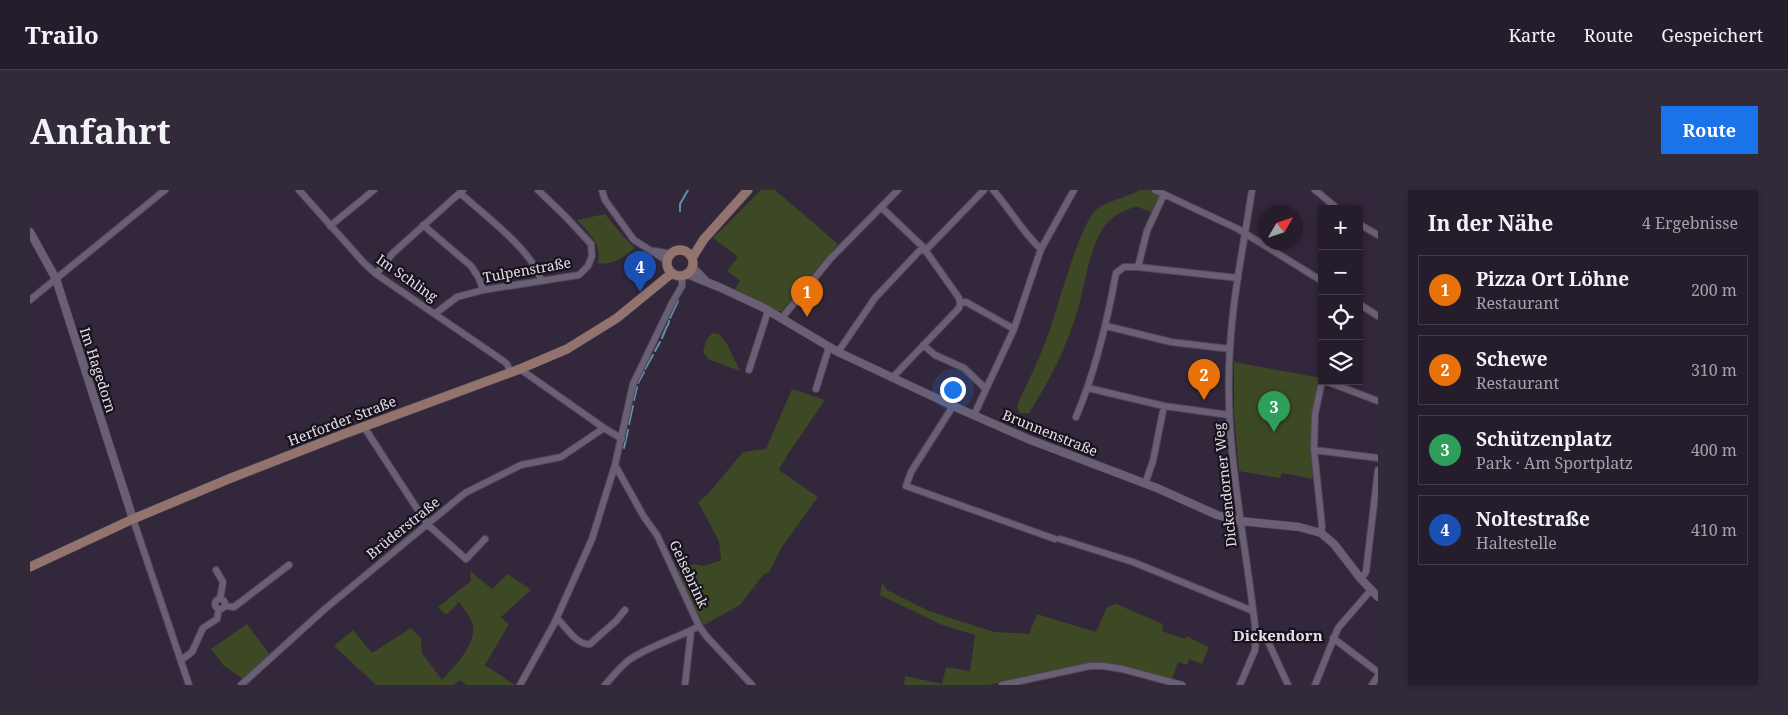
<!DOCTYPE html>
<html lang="de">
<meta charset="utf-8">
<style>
:root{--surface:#261d2c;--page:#322a38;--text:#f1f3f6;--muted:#a4a2a9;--line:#423b48;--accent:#1a73e8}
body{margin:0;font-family:"Noto Serif",serif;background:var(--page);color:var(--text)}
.controls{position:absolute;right:15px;top:15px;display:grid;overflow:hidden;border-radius:0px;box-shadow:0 2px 8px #0003}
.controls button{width:45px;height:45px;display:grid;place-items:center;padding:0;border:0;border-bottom:1px solid var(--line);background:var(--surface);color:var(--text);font:25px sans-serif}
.compass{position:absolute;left:1228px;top:15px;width:45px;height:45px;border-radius:50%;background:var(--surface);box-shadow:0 2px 8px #0003;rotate:51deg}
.you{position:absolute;left:922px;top:199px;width:18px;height:18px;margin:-12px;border:4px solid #fff;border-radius:50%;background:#1a73e8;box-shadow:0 0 0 8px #1a73e833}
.badge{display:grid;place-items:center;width:32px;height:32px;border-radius:50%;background:var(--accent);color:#fff;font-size:16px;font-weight:700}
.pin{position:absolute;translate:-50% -41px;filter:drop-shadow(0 1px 2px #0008)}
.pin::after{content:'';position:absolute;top:26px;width:18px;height:15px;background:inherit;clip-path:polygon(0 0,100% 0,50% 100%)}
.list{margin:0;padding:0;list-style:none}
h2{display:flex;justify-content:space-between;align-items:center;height:65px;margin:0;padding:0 20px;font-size:21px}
h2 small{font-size:16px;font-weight:400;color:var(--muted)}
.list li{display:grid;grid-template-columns:32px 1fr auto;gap:15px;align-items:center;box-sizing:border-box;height:70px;margin:0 10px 10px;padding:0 10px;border:1px solid var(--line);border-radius:0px}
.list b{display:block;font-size:19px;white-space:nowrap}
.list p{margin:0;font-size:16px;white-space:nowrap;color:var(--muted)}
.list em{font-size:16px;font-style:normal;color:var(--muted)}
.icon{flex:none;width:28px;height:28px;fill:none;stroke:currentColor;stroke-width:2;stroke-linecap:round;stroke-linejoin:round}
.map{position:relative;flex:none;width:1348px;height:495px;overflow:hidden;border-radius:0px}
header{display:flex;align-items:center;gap:30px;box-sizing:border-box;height:70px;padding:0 25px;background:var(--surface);border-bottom:1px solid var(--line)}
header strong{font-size:24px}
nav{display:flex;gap:28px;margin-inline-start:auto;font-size:18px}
.intro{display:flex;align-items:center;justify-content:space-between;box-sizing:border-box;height:120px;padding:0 30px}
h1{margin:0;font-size:35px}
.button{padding:12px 22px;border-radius:0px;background:var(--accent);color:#fff;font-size:18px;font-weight:700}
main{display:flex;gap:30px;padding:0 30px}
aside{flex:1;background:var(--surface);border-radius:0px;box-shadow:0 2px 8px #0003}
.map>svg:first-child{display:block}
.green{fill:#3d4824}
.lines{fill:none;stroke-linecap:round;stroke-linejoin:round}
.stream{stroke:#5a92ad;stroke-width:2}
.minor-casing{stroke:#4f4656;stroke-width:8}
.tertiary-casing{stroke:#4f4656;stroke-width:9}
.secondary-casing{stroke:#4f4656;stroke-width:10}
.minor{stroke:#6b5f75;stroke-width:6}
.tertiary{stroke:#6b5f75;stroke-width:8}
.secondary{stroke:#92736d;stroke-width:9}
.labels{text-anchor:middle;stroke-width:4.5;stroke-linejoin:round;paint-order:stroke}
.street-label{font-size:14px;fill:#e4deeb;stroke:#17121b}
.neighbourhood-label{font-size:15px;font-weight:bold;fill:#e4deeb;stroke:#17121b}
</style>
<header>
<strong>Trailo</strong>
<nav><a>Karte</a><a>Route</a><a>Gespeichert</a></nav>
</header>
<div class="intro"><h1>Anfahrt</h1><a class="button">Route</a></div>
<main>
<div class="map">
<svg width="1348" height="495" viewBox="0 0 1348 495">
<rect width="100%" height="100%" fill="#32273b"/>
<path class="green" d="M731 0H745L808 54 752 121H748L704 100 710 91 697 81 708 67 683 48Z
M1110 0H1119L1132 6 1123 23 1106 16C1095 21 1085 24 1077 33 1060 52 1055 95 1048 119 1037 157 1020 190 999 223H990L987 216C998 191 1010 168 1019 142 1028 118 1050 31 1068 18 1080 10 1097 7 1110 0Z
M575 24 592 45 605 58C594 67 582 76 568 73 572 54 559 43 547 30Z
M682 143 689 144 697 154 710 181 678 169 673 162 676 151Z
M1204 172 1291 188 1283 224 1281 260 1284 289 1252 283 1250 288 1209 281 1204 224Z
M762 199 795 210 758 264 749 280 788 307 752 357 739 382 734 384 710 415 672 436 647 382 664 374 674 376 691 370 689 351 668 312 678 304 713 262 736 259Z
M440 381 462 399 478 384 501 400 471 427 479 434 455 475 485 495H436L430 490 424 495H346L304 456 323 440 342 463 381 438 391 448 392 463 412 490C424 476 446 456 443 436 441 427 434 419 429 412L416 425 408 417 441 391Z
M852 392 857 400 899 421 964 442 999 444 1007 424 1066 442 1077 417 1086 414 1133 434 1132 441 1155 449 1156 446 1179 457 1172 474 1159 469 1157 475 1148 472 1141 491 1072 473 1055 474 959 495H874L875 486 912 494 916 477 940 481 945 445 912 435 850 405Z
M217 434 240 465 213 489 194 476 181 459Z"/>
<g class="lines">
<path class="stream" d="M650 21V14L658 0
M640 128 648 111
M638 135 639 131
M632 148 637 136
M625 161 630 152
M615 179 623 165
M608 193 614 182
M604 210 607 197
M599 234 603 216
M594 258 598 240"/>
<defs>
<path id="minor" d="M269 0 334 73 346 84 472 170 477 174 481 183
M572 0 575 10 604 50 637 71
M963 0C980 19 993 43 1011 59
M1125 0 1208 39 1292 91
M1285 0 1308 19
M430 3C452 23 503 61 511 90
M851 17 893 57 929 108 930 113 929 118 862 188
M1329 34 1348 45
M393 35 441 76 449 88 453 100
M300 36 344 0
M625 61 641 64
M895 61 954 0
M1108 77 1117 41 1134 4
M346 84 363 63 433 0
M0 110 135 0
M930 113 936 112 984 139
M1329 114 1348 126
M406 123 427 107 453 100 549 85 558 76 562 66 561 54 535 26 508 0
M751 129 801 68 868 0
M1076 136 1141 152 1200 159
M893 155 905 165 934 178 956 199
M808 162 845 108 893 57
M490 179 574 238 592 249
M719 180 738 121
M1295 191 1348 211
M1058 198 1134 216 1199 225
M786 199 799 157
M923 216 881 282 876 296 1025 349
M944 225 984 139 1011 59 1044 0
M1046 227C1066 180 1077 133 1086 83L1094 77H1108L1208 88
M334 237 397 334 436 369 455 349
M1284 260 1348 268
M585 275 614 327 627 345 669 436 676 446 722 495
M1115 294 1123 271 1134 216
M103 329 159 495
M1291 343 1292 336 1284 260 1285 224 1292 191
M1030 349 1103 372 1223 421
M186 380 193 392 190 409
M1331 389 1336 382 1348 280
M185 414a5 5 0 1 1 10 0a5 5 0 1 1-10 0Z
M195 416 204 417 259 375
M527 428C535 436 547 456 560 454L586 431 595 420
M1226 445 1236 447 1258 495
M1303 448 1348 482
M151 470 162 462 173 438 187 429 189 419
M211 495 296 418 435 303 491 275 531 267 574 238
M490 495 524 434 562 349 585 275 603 194 642 113 652 96V89L650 86
M575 495C583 486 590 477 599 470 621 455 646 449 669 436
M655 495 661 441
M972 495 1060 476H1073L1092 479 1152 495
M1210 495 1225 460 1226 445C1216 350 1193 254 1200 158 1203 105 1214 53 1222 0
M1285 495 1308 438 1341 400
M1342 495 1348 486"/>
<path id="tertiary" d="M0 42 26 89 103 329
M662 77 675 90
M657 84 689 97 734 118 808 162 923 216 998 249 1127 298 1187 325 1210 331 1269 337 1291 343 1304 354 1331 389 1348 407"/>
<path id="secondary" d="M637 73a13 13 0 1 1 26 0a13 13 0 1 1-26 0Z
M662 68 674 49 718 0
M0 377 103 329 201 288 314 244 490 179 537 159 587 128 642 83"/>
</defs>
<use href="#minor" class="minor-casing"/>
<use href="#tertiary" class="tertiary-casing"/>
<use href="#secondary" class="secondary-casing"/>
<use href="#minor" class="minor"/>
<use href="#tertiary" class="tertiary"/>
<use href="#secondary" class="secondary"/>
</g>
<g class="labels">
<g class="street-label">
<text transform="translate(497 80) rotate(-10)" y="5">Tulpenstraße</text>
<text transform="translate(377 88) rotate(35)" y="5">Im Schling</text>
<text transform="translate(68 180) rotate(72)" y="5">Im Hagedorn</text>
<text transform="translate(312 231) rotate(-21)" y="5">Herforder Straße</text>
<text transform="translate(1020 243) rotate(22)" y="5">Brunnenstraße</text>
<text transform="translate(1195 295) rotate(-96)" y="5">Dickendorner Weg</text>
<text transform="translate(373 338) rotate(-39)" y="5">Brüderstraße</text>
<text transform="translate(659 384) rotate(65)" y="5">Geisebrink</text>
</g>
<g class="neighbourhood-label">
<text x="1248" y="451">Dickendorn</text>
</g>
</g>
</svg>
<div class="controls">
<button>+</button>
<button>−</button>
<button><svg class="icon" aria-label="locate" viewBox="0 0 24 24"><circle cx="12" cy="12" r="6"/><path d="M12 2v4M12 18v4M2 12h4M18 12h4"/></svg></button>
<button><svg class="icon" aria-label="layers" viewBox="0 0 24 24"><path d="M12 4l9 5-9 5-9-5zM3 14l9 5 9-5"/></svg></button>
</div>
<svg class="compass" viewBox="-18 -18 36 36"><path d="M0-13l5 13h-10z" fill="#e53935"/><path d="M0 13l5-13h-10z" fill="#a4a2a9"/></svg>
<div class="you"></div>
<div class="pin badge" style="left:777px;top:127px;background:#e8710a">1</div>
<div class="pin badge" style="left:1174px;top:210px;background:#e8710a">2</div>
<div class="pin badge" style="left:1244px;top:242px;background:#2e9e5b">3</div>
<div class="pin badge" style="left:610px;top:102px;background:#1a4fb4">4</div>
</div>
<aside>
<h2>In der Nähe<small>4 Ergebnisse</small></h2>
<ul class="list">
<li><span class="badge" style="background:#e8710a">1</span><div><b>Pizza Ort Löhne</b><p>Restaurant</p></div><em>200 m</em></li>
<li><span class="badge" style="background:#e8710a">2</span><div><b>Schewe</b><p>Restaurant</p></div><em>310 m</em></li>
<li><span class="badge" style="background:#2e9e5b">3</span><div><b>Schützenplatz</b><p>Park · Am Sportplatz</p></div><em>400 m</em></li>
<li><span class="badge" style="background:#1a4fb4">4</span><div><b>Noltestraße</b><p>Haltestelle</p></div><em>410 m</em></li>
</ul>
</aside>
</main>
